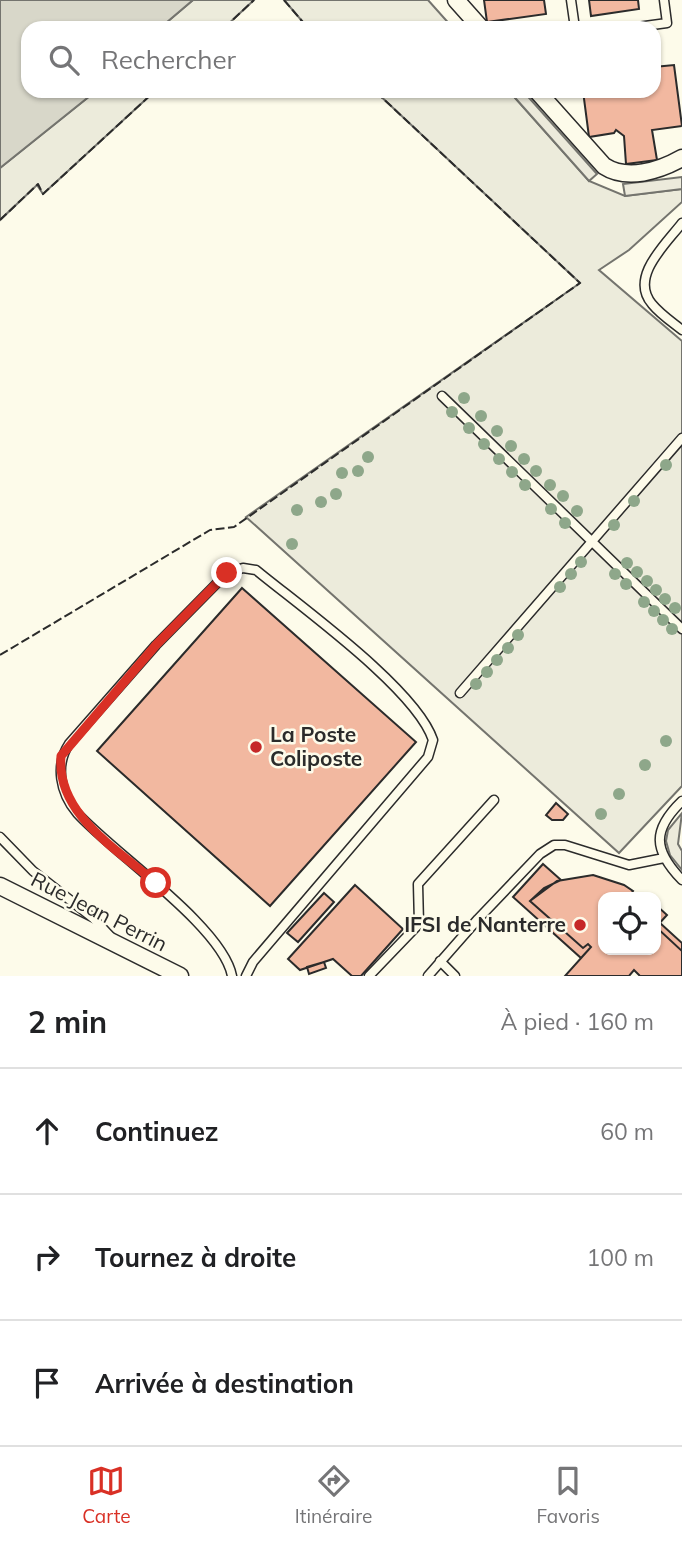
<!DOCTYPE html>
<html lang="fr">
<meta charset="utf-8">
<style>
:root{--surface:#fff;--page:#f2f2f2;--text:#202124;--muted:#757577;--line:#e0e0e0;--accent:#d93025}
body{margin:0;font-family:Mulish,sans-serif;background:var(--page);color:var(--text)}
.controls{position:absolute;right:21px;bottom:21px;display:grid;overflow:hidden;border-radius:14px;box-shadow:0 2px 5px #0004}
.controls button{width:63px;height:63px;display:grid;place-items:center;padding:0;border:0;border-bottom:2px solid var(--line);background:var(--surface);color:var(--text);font:35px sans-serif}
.stop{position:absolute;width:21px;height:21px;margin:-16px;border:5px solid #d93025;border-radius:50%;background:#fff}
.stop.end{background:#d93025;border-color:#fff;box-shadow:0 2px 7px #0008}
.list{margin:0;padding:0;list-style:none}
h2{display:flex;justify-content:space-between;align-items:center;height:91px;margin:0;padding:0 28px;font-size:30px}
h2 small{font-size:23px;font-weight:400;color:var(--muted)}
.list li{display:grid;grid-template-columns:46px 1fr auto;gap:21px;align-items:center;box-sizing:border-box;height:126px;padding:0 28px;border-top:2px solid var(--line)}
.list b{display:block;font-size:26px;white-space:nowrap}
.list em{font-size:23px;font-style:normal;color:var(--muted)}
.icon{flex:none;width:38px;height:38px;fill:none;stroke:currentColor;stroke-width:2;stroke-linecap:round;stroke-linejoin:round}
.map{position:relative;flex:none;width:682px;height:976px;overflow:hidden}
.search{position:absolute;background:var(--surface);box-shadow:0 2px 5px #0004;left:21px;right:21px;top:21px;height:77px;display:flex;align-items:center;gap:18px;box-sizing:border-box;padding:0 24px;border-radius:21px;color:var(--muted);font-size:26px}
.sheet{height:469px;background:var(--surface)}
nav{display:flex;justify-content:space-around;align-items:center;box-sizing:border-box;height:98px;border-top:2px solid var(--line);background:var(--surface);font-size:19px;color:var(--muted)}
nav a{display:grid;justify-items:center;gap:4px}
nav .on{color:var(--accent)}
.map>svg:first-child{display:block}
.green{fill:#ecebdb;stroke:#74746e;stroke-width:2}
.parking{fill:#eceadb;stroke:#74746e;stroke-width:2}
.water{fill:#d8d7c9;stroke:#74746e;stroke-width:2}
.building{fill:#f2b8a0;stroke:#2b2b2b;stroke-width:2}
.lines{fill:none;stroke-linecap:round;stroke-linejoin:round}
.lane-casing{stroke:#2b2b2b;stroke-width:11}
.street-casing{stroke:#2b2b2b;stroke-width:19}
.lane{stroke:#fdfbea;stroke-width:8}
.street{stroke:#fdfbea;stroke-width:16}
.fence{stroke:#2b2b2b;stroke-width:2;stroke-dasharray:9 3.5;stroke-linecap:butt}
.tree{fill:#8ea78a}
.route{stroke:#d93025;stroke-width:9}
.poi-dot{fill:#c62828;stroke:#fdfbea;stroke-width:2.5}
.labels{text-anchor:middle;stroke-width:5;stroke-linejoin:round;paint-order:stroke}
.poi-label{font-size:21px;font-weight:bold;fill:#2b2b2b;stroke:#fdfbea;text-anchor:start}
.street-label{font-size:21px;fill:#2b2b2b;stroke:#fdfbea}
</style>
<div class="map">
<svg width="682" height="976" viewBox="0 0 682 976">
<rect width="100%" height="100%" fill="#fdfbea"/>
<path class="green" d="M193 0H254L224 28H160Z
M284 0H428L453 28H308Z
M96 91H155L43 194 37 185 0 220V168Z
M375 91H509L589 181 625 196 682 189V202L629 250 599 270 682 341V786L619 853 246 517 580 283Z"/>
<path class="parking" d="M509 91H523L597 174 589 181Z
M682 177V189L625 196 623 184Z
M682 813 678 844 682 851V870L670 855 666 841 668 830Z"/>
<path class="water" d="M0 0H193L160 28H28V91H96L0 168Z"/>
<path class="building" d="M484 0H544L546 14 487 22Z
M589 0H638L639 9 591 16Z
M674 65 682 126 652 130 657 160 626 164 624 136 616 130 614 133 589 137 583 91H654V67Z
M242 588 416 742 270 906 97 751Z
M556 803 568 814 563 820H552L546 815Z
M543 864 561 880 544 888 530 901 583 948 588 944 591 947 581 958 513 897Z
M593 875 624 885 633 891 631 894 634 897H603V950H656V905L667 915 656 927 682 951V976H640L634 970 629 976H565L591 947 588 944 583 948 530 901 557 881Z
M355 885 403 929 361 976H352L333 959 300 970 288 959Z
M324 893 334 902 298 942 287 933Z
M660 923 682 943V951L656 927Z
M324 962 326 968 309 974 307 967Z"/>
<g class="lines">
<defs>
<path id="lane" d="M571 0 575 28
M630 28 667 23 664 0
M682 223C666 244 629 277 652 304 660 314 672 322 682 330
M442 396 682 629
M460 693 682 438
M682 801C652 830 653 850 682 880
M0 837 33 871 93 918 110 936
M440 961 455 976
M232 976C223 927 112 852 77 813 60 793 55 765 69 744L156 645 227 573 243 568 256 570C301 607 416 689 433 740L428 757 253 962 246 976
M369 976 419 924 418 884 494 800
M428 976 478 919 540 854 554 845H565L629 865 664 858"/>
<path id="street" d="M456 0 481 28
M537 91 604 166C627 181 659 171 682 158
M0 886 180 976"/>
</defs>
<use href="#lane" class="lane-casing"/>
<use href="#street" class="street-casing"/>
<use href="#lane" class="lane"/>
<use href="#street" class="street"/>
<path class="fence" d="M284 0 308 28
M224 28 254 0
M0 220 38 184 43 194 155 91
M0 655 210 530 234 527 580 283 375 91"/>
</g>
<g class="tree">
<circle cx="464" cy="398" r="6"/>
<circle cx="452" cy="412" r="6"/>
<circle cx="481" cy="416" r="6"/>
<circle cx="469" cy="428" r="6"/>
<circle cx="497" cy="431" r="6"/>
<circle cx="484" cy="444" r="6"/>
<circle cx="511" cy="446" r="6"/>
<circle cx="368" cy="457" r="6"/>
<circle cx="499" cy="459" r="6"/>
<circle cx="524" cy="459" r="6"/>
<circle cx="666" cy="465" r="6"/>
<circle cx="358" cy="471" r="6"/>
<circle cx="536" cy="471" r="6"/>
<circle cx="512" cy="472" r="6"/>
<circle cx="342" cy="473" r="6"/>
<circle cx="525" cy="485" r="6"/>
<circle cx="550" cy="485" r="6"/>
<circle cx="336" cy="494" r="6"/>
<circle cx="563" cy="496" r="6"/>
<circle cx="634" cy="501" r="6"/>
<circle cx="321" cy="502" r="6"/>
<circle cx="551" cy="509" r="6"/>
<circle cx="297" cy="510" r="6"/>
<circle cx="577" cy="511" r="6"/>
<circle cx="565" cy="523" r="6"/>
<circle cx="614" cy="525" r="6"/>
<circle cx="292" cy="544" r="6"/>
<circle cx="581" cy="562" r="6"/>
<circle cx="627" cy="563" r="6"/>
<circle cx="637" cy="572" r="6"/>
<circle cx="571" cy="574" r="6"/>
<circle cx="615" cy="574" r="6"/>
<circle cx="647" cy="581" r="6"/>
<circle cx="626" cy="584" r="6"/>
<circle cx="560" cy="587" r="6"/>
<circle cx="656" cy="590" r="6"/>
<circle cx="665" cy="599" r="6"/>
<circle cx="644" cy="602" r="6"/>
<circle cx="675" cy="608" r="6"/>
<circle cx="654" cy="611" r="6"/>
<circle cx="663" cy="620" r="6"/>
<circle cx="672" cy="629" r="6"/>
<circle cx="518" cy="635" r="6"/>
<circle cx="508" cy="648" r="6"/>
<circle cx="497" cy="660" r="6"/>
<circle cx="487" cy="672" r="6"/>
<circle cx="476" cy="684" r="6"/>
<circle cx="666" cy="741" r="6"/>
<circle cx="645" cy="765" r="6"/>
<circle cx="619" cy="794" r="6"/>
<circle cx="601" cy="814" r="6"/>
</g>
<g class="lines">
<path class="route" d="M156 883C117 849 56 814 61 756L156 645 227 573"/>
</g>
<g class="poi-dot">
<circle cx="256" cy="747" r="7"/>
<circle cx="580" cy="925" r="7"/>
</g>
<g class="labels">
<g class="poi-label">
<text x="270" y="742">La Poste<tspan x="270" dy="24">Coliposte</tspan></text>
<text x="566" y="932" text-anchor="end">IFSI de Nanterre</text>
</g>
<g class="street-label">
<text transform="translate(99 912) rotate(27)" y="7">Rue Jean Perrin</text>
</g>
</g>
</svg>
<div class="controls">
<button><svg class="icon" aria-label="locate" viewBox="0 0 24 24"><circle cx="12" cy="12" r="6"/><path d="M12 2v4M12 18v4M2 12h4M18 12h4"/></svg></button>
</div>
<div class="stop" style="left:156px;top:883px"></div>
<div class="stop end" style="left:227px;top:573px"></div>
<div class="search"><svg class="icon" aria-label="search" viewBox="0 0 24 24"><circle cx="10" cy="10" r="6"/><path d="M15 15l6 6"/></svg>Rechercher</div>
</div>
<section class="sheet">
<h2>2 min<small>À pied · 160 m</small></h2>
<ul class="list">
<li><svg class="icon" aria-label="ahead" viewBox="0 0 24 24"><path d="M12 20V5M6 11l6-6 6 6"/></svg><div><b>Continuez</b></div><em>60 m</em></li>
<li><svg class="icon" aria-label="right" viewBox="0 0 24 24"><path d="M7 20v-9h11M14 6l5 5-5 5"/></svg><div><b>Tournez à droite</b></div><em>100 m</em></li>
<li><svg class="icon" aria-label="arrive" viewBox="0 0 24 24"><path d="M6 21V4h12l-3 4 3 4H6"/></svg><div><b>Arrivée à destination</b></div></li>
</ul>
</section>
<nav>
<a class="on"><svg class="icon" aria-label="map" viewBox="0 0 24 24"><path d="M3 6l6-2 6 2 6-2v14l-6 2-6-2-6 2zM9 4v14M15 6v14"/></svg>Carte</a>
<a><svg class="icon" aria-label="directions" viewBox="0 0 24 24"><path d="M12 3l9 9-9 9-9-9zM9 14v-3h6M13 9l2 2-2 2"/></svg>Itinéraire</a>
<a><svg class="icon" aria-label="saved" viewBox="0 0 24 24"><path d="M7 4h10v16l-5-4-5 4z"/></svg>Favoris</a>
</nav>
